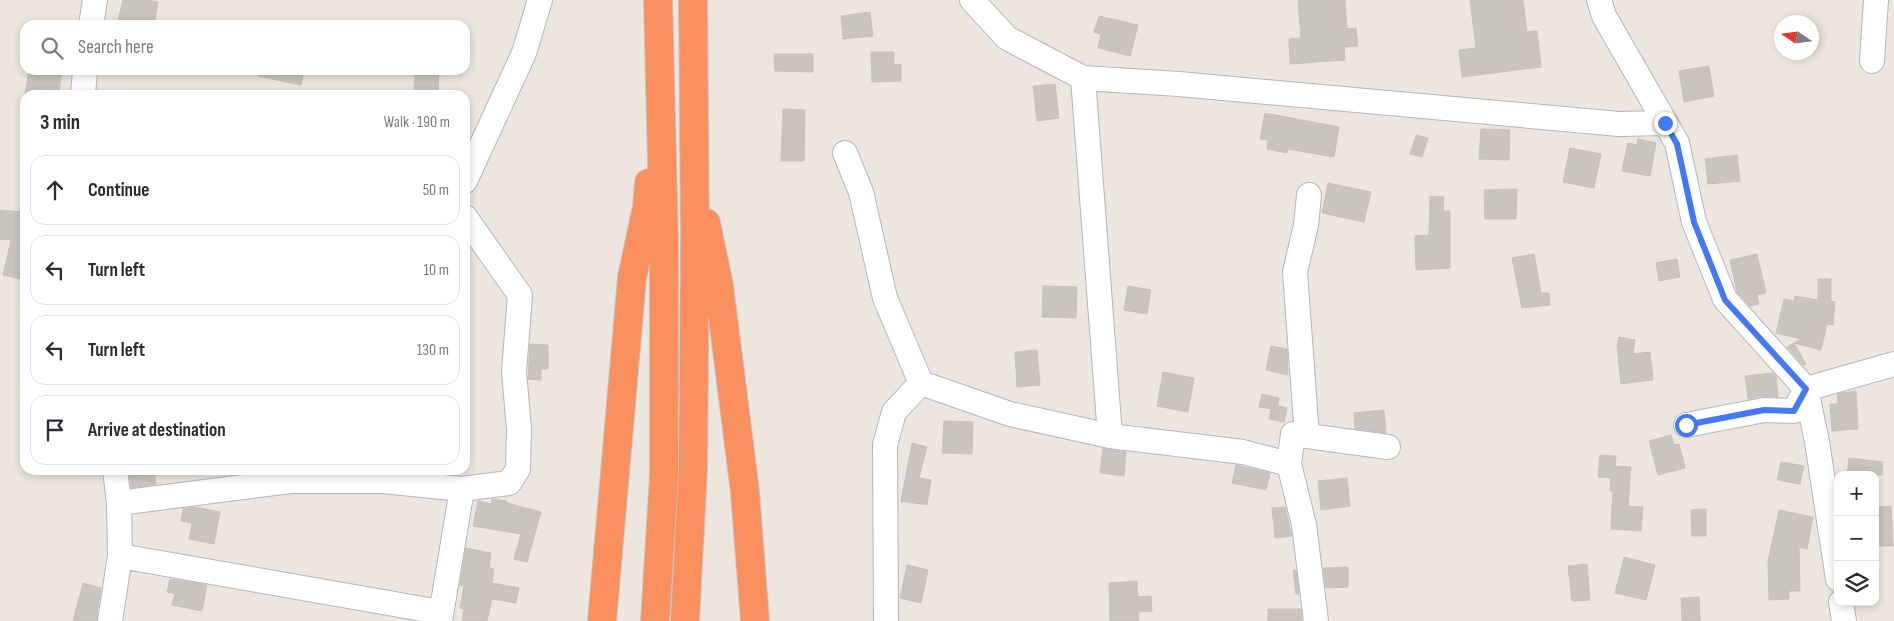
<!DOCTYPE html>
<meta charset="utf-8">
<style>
:root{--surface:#fff;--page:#f7f7f7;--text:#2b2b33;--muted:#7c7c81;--line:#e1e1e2}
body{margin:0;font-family:"Sofia Sans Condensed",sans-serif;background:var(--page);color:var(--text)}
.controls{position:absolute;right:15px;bottom:15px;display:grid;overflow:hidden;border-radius:10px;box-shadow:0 2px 8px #0003}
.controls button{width:45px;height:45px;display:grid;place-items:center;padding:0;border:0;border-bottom:1px solid var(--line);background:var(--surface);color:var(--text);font:25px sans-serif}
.compass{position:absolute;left:1774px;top:15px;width:45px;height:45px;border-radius:50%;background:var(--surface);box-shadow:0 2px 8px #0003;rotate:283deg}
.stop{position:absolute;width:15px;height:15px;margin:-11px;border:4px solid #4378f6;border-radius:50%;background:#fff}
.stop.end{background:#4378f6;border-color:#fff;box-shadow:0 1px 5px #0008}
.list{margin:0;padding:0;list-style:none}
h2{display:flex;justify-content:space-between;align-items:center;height:65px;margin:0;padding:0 20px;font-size:21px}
h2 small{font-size:16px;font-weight:400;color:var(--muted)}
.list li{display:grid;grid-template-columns:32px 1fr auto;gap:15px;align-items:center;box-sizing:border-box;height:70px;margin:0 10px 10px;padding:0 10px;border:1px solid var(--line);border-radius:15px}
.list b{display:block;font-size:19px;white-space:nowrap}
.list em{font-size:16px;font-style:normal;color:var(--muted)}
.icon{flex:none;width:28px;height:28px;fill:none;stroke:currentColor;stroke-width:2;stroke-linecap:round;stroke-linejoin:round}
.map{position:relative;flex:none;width:1894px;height:621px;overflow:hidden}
.search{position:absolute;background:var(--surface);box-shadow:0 2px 8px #0003;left:20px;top:20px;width:450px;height:55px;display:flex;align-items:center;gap:12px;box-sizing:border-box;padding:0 18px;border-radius:15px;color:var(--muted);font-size:19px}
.panel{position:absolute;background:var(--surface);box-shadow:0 2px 8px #0003;left:20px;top:90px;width:450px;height:385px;border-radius:15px}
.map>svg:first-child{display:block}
.building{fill:#c9c4bd;stroke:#c9c1b8}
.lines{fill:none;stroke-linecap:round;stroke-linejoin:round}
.minor-casing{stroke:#b2b6bf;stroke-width:26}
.highway-casing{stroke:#c4c4c4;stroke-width:30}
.minor{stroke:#fff;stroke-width:24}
.highway{stroke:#fa905d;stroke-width:28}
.route{stroke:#4378f6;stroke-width:6}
</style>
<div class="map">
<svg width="1894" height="621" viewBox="0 0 1894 621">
<rect width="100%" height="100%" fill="#ede6df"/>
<path class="building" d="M123 0H147L158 2 154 25H117Z
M1298 0H1345L1347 29 1356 28 1358 46 1344 47 1345 60 1290 64 1289 39 1301 38Z
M1470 0H1523L1527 32 1537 31 1541 67 1462 77 1459 50 1476 48Z
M870 12 873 36 843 39 841 16Z
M1099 16 1138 25 1130 56 1098 48 1101 34 1094 32Z
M871 52H894V65L901 64V81L872 82Z
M774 54H813V72L775 71Z
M1709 66 1714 96 1684 102 1679 71Z
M29 70H62L59 91 54 90 53 95H25Z
M258 70H304L301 85 258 76Z
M415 70H439L438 95H414Z
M1055 84 1059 118 1037 121 1033 86Z
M783 109 805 110 804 161H781Z
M1265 113 1339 127 1334 157 1288 149 1287 153 1267 149 1268 140 1260 139Z
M1481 129 1510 130 1509 160 1479 159Z
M1416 135 1428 138 1422 157 1410 154Z
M1638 139 1656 143 1650 176 1622 171 1628 143 1637 145Z
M1570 148 1601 154 1594 188 1563 182Z
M1737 155 1740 181 1708 184 1705 159Z
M1328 183 1371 192 1364 222 1322 213Z
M1517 189 1516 219H1485L1484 190Z
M1430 196 1444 197 1443 211H1450V268L1416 270 1415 236 1429 235Z
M0 210 25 212V280L3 275 11 240 0 239Z
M1534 254 1541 293H1549L1550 305 1522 308 1512 258Z
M1757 254 1766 293 1757 295 1759 304 1750 306 1737 292 1730 260Z
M1677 259 1680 277 1659 281 1656 263Z
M1818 279H1831V301L1835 302 1833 325 1827 324 1821 350 1794 343 1801 339 1776 333 1784 299 1794 301 1795 296 1818 300Z
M1043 286 1077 287 1076 318 1042 317Z
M1128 286 1151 290 1147 314 1124 310Z
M1619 337 1635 340 1633 354 1650 352 1653 380 1621 384 1617 345Z
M1794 343 1806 364 1803 365 1787 347Z
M530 344 548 345V369H541V380L528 379Z
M1271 346 1287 349 1288 375 1266 370Z
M1037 350 1040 385 1017 387 1015 352Z
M1163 372 1194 378 1188 412 1157 406Z
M1773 373 1776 376 1778 397 1762 396 1748 399 1745 376Z
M1856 391 1858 429 1832 431 1830 404H1838L1837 394Z
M1262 394 1279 398 1278 406 1287 408 1284 422 1269 419 1271 409 1259 407Z
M1384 410 1386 433 1355 429 1354 413Z
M944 421 973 422 972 454 942 453Z
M1671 435 1674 445 1679 444 1685 468 1658 475 1649 441Z
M912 443 927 447 919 478 931 480 927 505 901 501Z
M1103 448 1126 452 1124 476 1100 473Z
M1600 455 1616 456 1615 466 1631 467 1628 506 1643 507 1641 531 1611 529 1613 491H1610L1611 478 1598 477Z
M1849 458 1883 462 1882 475H1847Z
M1781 462 1804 466 1800 484 1777 480Z
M1236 465 1270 473 1266 490 1232 483Z
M134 470H154L156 484 131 488 129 471Z
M1347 478 1350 506 1321 510 1318 481Z
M492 499 507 501V503L541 512 527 562 514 559 521 534 473 526 478 501 491 504Z
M1891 506 1893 546H1875V507Z
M195 507 220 512 214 544 189 539 192 523 181 521 183 509Z
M1285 507 1292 536 1275 538 1272 508Z
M1706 509V536H1692L1691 510Z
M1779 510 1813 517 1807 549 1799 547 1800 591H1789V599L1769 600 1768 562Z
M466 548 491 553 489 568 494 569 492 583 519 588 516 603 492 599 487 621H462L464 609 460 608 464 586 460 585Z
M1624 557 1655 565 1646 600 1615 593Z
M1587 564 1590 600 1572 601 1568 566Z
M907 565 928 570 921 603 900 598Z
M1348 567V587L1326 588 1323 568Z
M1293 570H1296L1299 594H1296Z
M170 579 207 585 202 611 172 605 175 594 167 592Z
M1137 581 1138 597 1151 596 1152 611 1138 612 1139 621H1110L1109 583Z
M83 583 101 588 96 621H73Z
M1699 597 1700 621H1682L1681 598Z
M1268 609H1301L1302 621H1268Z"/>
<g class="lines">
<defs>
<path id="minor" d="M972 0 1007 38 1083 78 1179 84 1619 124 1665 123
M1599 0 1604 16 1677 143 1694 222 1725 299 1806 389 1817 442 1838 579
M91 25 95 0
M1872 61 1876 0
M1083 78 1110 436
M83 95 85 70
M845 153 861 192 885 298 921 383 1010 414 1110 436 1243 452 1289 464 1304 525 1316 621
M465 181 524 53 540 0
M1686 425 1764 410 1794 411 1806 389 1894 364
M1307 436 1295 272 1306 225 1309 195
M1289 464 1293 434 1388 447
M119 503 290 481H383L462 489 509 483 518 469 519 429 514 372 520 295 465 217
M120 556 440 612
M1841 602 1844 621
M110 621 120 556 119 503 115 470
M440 621 462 489
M886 621 885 445 894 412 921 383"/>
<path id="highway" d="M706 223 719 286 745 492 755 621
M602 621 632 278 647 207 649 183
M655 621 664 476V240L658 0
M685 621 693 469 695 236 693 0"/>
</defs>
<use href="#minor" class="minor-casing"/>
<use href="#highway" class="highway-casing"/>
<use href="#minor" class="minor"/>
<use href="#highway" class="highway"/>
</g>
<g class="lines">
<path class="route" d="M1665 123 1677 144 1694 222 1725 300 1806 389 1794 411 1764 410 1686 425"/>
</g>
</svg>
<div class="controls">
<button>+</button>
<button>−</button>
<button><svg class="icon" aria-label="layers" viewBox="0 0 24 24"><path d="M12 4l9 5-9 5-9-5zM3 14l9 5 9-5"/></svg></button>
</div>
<svg class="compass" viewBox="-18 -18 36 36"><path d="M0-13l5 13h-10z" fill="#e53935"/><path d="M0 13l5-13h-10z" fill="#7c7c81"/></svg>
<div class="stop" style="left:1686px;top:425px"></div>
<div class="stop end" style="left:1665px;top:123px"></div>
<div class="search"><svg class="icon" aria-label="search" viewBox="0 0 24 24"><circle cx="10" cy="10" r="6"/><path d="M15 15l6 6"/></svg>Search here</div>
<section class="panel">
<h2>3 min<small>Walk · 190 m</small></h2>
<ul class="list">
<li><svg class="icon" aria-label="ahead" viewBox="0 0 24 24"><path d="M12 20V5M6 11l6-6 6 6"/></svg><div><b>Continue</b></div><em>50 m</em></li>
<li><svg class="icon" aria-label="left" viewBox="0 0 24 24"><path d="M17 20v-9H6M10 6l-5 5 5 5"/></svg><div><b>Turn left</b></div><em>10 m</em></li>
<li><svg class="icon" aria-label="left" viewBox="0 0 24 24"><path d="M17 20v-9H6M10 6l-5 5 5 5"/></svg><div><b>Turn left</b></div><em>130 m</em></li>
<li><svg class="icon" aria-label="arrive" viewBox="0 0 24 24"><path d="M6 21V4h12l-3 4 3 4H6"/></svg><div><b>Arrive at destination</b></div></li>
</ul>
</section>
</div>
